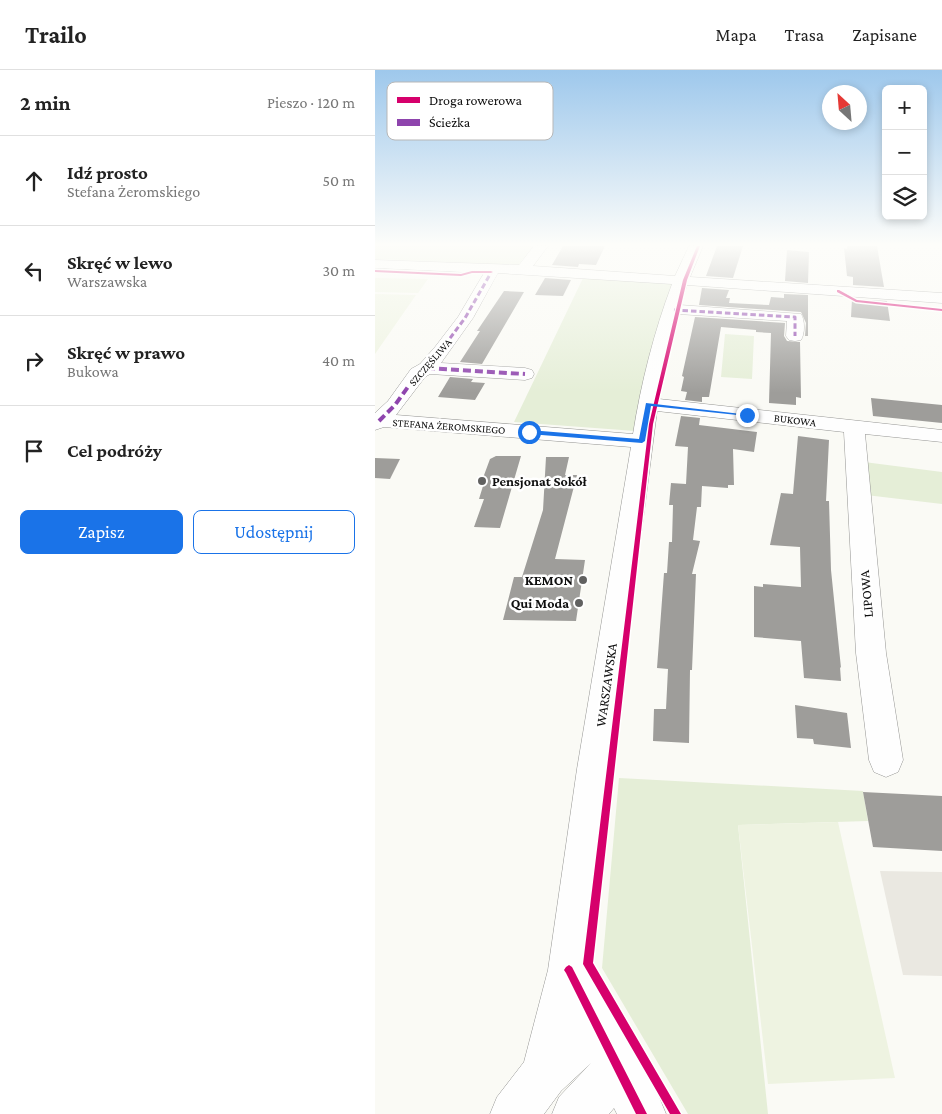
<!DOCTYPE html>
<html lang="pl">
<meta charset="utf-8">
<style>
:root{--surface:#fff;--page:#f6f6f6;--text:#222;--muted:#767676;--line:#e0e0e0;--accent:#1a73e8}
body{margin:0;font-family:"Crimson Pro",serif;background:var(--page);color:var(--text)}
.controls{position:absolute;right:15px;top:15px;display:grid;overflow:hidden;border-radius:8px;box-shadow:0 2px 8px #0003}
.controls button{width:45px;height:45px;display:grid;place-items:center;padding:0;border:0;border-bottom:1px solid var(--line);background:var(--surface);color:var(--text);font:25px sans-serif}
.compass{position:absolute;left:447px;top:15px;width:45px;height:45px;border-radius:50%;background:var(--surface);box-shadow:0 2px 8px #0003;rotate:334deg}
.stop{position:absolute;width:15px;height:15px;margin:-11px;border:4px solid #1a73e8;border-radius:50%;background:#fff}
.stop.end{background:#1a73e8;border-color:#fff;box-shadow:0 1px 5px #0008}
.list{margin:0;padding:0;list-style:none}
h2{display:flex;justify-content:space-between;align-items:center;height:65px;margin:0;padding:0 20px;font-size:21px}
h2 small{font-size:16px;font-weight:400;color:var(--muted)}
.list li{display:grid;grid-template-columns:32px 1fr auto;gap:15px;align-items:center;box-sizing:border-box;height:90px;padding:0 20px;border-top:1px solid var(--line)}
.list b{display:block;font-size:19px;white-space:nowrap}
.list p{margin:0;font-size:16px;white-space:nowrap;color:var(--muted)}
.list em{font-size:16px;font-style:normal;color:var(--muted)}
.actions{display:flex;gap:10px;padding:15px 20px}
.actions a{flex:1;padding:11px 0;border:1px solid var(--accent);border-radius:8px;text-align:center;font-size:18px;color:var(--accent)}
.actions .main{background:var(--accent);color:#fff}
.icon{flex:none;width:28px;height:28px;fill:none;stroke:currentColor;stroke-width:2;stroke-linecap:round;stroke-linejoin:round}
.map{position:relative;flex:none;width:567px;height:1044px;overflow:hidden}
header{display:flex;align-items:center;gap:30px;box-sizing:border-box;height:70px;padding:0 25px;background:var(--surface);border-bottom:1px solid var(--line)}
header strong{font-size:24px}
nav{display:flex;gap:28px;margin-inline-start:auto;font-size:18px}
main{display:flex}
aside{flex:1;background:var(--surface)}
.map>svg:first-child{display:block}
.green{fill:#e5eed7}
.pitch{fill:#eef3e1}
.plaza{fill:#eae8e1}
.building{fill:#9e9d9a}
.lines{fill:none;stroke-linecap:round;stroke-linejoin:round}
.minor-casing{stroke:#959593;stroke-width:1}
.minor{fill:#fefefe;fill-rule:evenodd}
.quiet-far1{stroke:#8e44ad;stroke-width:3;stroke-dasharray:5.5 3;stroke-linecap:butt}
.quiet{stroke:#8e44ad;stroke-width:4;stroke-dasharray:8 4;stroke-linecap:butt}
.cycleway-casing{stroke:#fff;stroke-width:3}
.cycleway{fill:#d6006c;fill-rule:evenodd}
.route{fill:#1a73e8}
.poi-dot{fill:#616160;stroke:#fff;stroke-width:2}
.labels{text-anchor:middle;stroke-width:5;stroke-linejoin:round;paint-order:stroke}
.far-street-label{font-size:11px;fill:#0f0f0f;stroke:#fff}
.poi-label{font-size:14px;font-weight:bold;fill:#0f0f0f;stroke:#fff;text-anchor:end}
.street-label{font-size:14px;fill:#0f0f0f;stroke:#fff}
.key{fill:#fff;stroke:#b7b7b7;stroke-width:1}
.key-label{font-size:14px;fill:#0f0f0f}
</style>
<header>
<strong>Trailo</strong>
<nav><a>Mapa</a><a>Trasa</a><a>Zapisane</a></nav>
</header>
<main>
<aside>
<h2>2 min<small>Pieszo · 120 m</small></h2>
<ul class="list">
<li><svg class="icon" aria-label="ahead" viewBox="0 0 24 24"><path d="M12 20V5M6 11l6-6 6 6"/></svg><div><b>Idź prosto</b><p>Stefana Żeromskiego</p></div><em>50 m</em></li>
<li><svg class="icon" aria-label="left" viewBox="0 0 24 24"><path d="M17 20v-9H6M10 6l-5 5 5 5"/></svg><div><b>Skręć w lewo</b><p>Warszawska</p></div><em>30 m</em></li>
<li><svg class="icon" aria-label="right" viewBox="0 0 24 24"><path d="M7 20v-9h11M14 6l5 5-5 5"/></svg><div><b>Skręć w prawo</b><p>Bukowa</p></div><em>40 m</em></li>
<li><svg class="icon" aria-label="arrive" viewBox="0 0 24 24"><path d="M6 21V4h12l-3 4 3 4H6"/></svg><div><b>Cel podróży</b></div></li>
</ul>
<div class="actions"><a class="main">Zapisz</a><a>Udostępnij</a></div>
</aside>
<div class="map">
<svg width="567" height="1044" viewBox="0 0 567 1044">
<rect width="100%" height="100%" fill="#fafaf5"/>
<path class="green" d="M0 176H160L145 195 0 189Z
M209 206 299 214 260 361 139 352Z
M350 264 379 266 377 309 346 307Z
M489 392 567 402V434L491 425Z
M244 708 488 721 493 751 363 755 393 1044H313L227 898Z"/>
<path class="pitch" d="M0 208 53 209 43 223 0 222Z
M0 224 41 225 0 284Z
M463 752 520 1008 393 1014 363 755Z"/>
<path class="plaza" d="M505 801 567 802V906L528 905Z"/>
<path class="building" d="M188 176H230L221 195 204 194 203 197 177 195Z
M342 176H368L358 208 331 206Z
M472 176H502L509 217 478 215V207L472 206 469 178 472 179Z
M412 180 434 182 433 213 410 211Z
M170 208 196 210 188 226 160 225Z
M327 218 354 220 351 228H355L354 233 394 235 396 227 409 228V224L433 225V266H430L431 253 426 242 324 235Z
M129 221 149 222 107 294 85 292 105 261H102Z
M477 229 512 231 515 251 476 247Z
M320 247 410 253 409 266 412 271 425 272 426 328 421 327V335L394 333 396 263 381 262V260L346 257 334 327H327V332L310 330 312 322 306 321 309 307 307 306Z
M75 307 98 309 96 312 110 313 100 330 63 327Z
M496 328 567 335V353L498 346Z
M306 346 325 348 324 355 382 362 379 382 358 379 359 415H353V418L327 416 326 437H322L318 470 325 471 317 504H321L317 600H315L314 673 278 671 279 639H291L293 599 282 598 289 503H292L294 472H297L298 435H294L296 413 311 414 313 377 300 376Z
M423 366 454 370 451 431H454L456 500 466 598 465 597 466 611 429 608 426 571 379 567V516L388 517V514L426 517 425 477 395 475 406 423 418 424Z
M121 386H146L125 458 99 457 109 429H104L108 416H105L115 389Z
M171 387H194L190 405H202L180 489 210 490 201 551 128 550 139 507H147L168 440Z
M0 388 25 389 15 409 0 408Z
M420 635 472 643 476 678 439 674 438 669 422 668Z
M488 722 567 726V781L498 777Z"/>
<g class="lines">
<defs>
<path id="minor" d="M159 176H173L158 196 300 206 314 176H328L315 207 567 223V233L312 215 305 235 426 244C430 250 430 264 426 270L420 271 414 270 411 266 412 251 303 244 284 329 567 360V372L490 364 511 583 528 690 523 702 511 707 499 702 494 690 481 583 469 362 282 341 236 699 216 897 284 1027 291 1044H242L239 1038 234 1044H177L184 1027 216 993 186 1021 169 1044H115L122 1027 149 992 173 900 202 699 256 377 9 357 0 360V343L13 331 36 299 45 294 60 277 83 247 109 203 0 198V190L144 195ZM123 203 297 214C279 262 266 313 258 364L21 345 50 307 55 304 150 310 157 308 159 304 157 300 150 298 66 293 98 248Z"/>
</defs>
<use href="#minor" class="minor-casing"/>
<use href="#minor" class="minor"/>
<path class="quiet-far1" d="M299 240 420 247V266
M70 275 90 248 117 201"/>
<path class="quiet" d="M52 298 150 304
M4 351 20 335 43 303 52 298 71 274"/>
<defs>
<path id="cycleway" d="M322 176H325L312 210 278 354 218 893 306 1044H295L208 894 274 354 308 210Z
M0 200 86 204 97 201H116L118 202 116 203H97L86 206 0 202Z
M462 220H464L482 230 567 239V241L481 232 462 222Z
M194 895 197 897 272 1044H261L191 903 189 900 191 897Z"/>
</defs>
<use href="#cycleway" class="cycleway-casing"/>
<use href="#cycleway" class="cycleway"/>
</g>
<linearGradient id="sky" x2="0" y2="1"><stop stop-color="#9ec8ec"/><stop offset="0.54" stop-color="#fdfdfa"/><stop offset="1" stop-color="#fdfdfa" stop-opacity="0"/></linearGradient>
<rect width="567" height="323" fill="url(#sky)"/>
<path class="route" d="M271 333 375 345 372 346 276 336 270 371 267 373 154 364 151 362 154 360 264 369Z"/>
<g class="poi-dot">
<circle cx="107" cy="411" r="5"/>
<circle cx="208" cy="510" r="5"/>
<circle cx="204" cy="533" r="5"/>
</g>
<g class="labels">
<g class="far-street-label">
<text transform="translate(55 292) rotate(-49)" y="4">SZCZĘŚLIWA</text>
<text transform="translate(420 350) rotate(7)" y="4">BUKOWA</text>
<text transform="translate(74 356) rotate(4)" y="4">STEFANA ŻEROMSKIEGO</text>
</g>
<g class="poi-label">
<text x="117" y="416" text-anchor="start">Pensjonat Sokół</text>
<text x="198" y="515">KEMON</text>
<text x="194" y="538">Qui Moda</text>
</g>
<g class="street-label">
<text transform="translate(491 524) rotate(-95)" y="5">LIPOWA</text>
<text transform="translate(231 615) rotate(-82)" y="5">WARSZAWSKA</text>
</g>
</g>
<rect x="12" y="12" width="166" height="58" rx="8" class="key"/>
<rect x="22" y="27" width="23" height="6" fill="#d6006c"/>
<rect x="22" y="49" width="23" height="7" fill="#8e44ad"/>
<g class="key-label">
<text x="54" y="35">Droga rowerowa</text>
<text x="54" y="57">Ścieżka</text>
</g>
</svg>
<div class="controls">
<button>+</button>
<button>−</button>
<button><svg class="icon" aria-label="layers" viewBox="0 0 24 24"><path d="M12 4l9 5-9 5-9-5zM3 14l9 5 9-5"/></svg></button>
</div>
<svg class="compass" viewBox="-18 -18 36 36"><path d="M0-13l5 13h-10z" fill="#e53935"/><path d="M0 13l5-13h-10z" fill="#767676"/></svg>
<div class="stop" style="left:154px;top:362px"></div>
<div class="stop end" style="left:372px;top:345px"></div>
</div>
</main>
